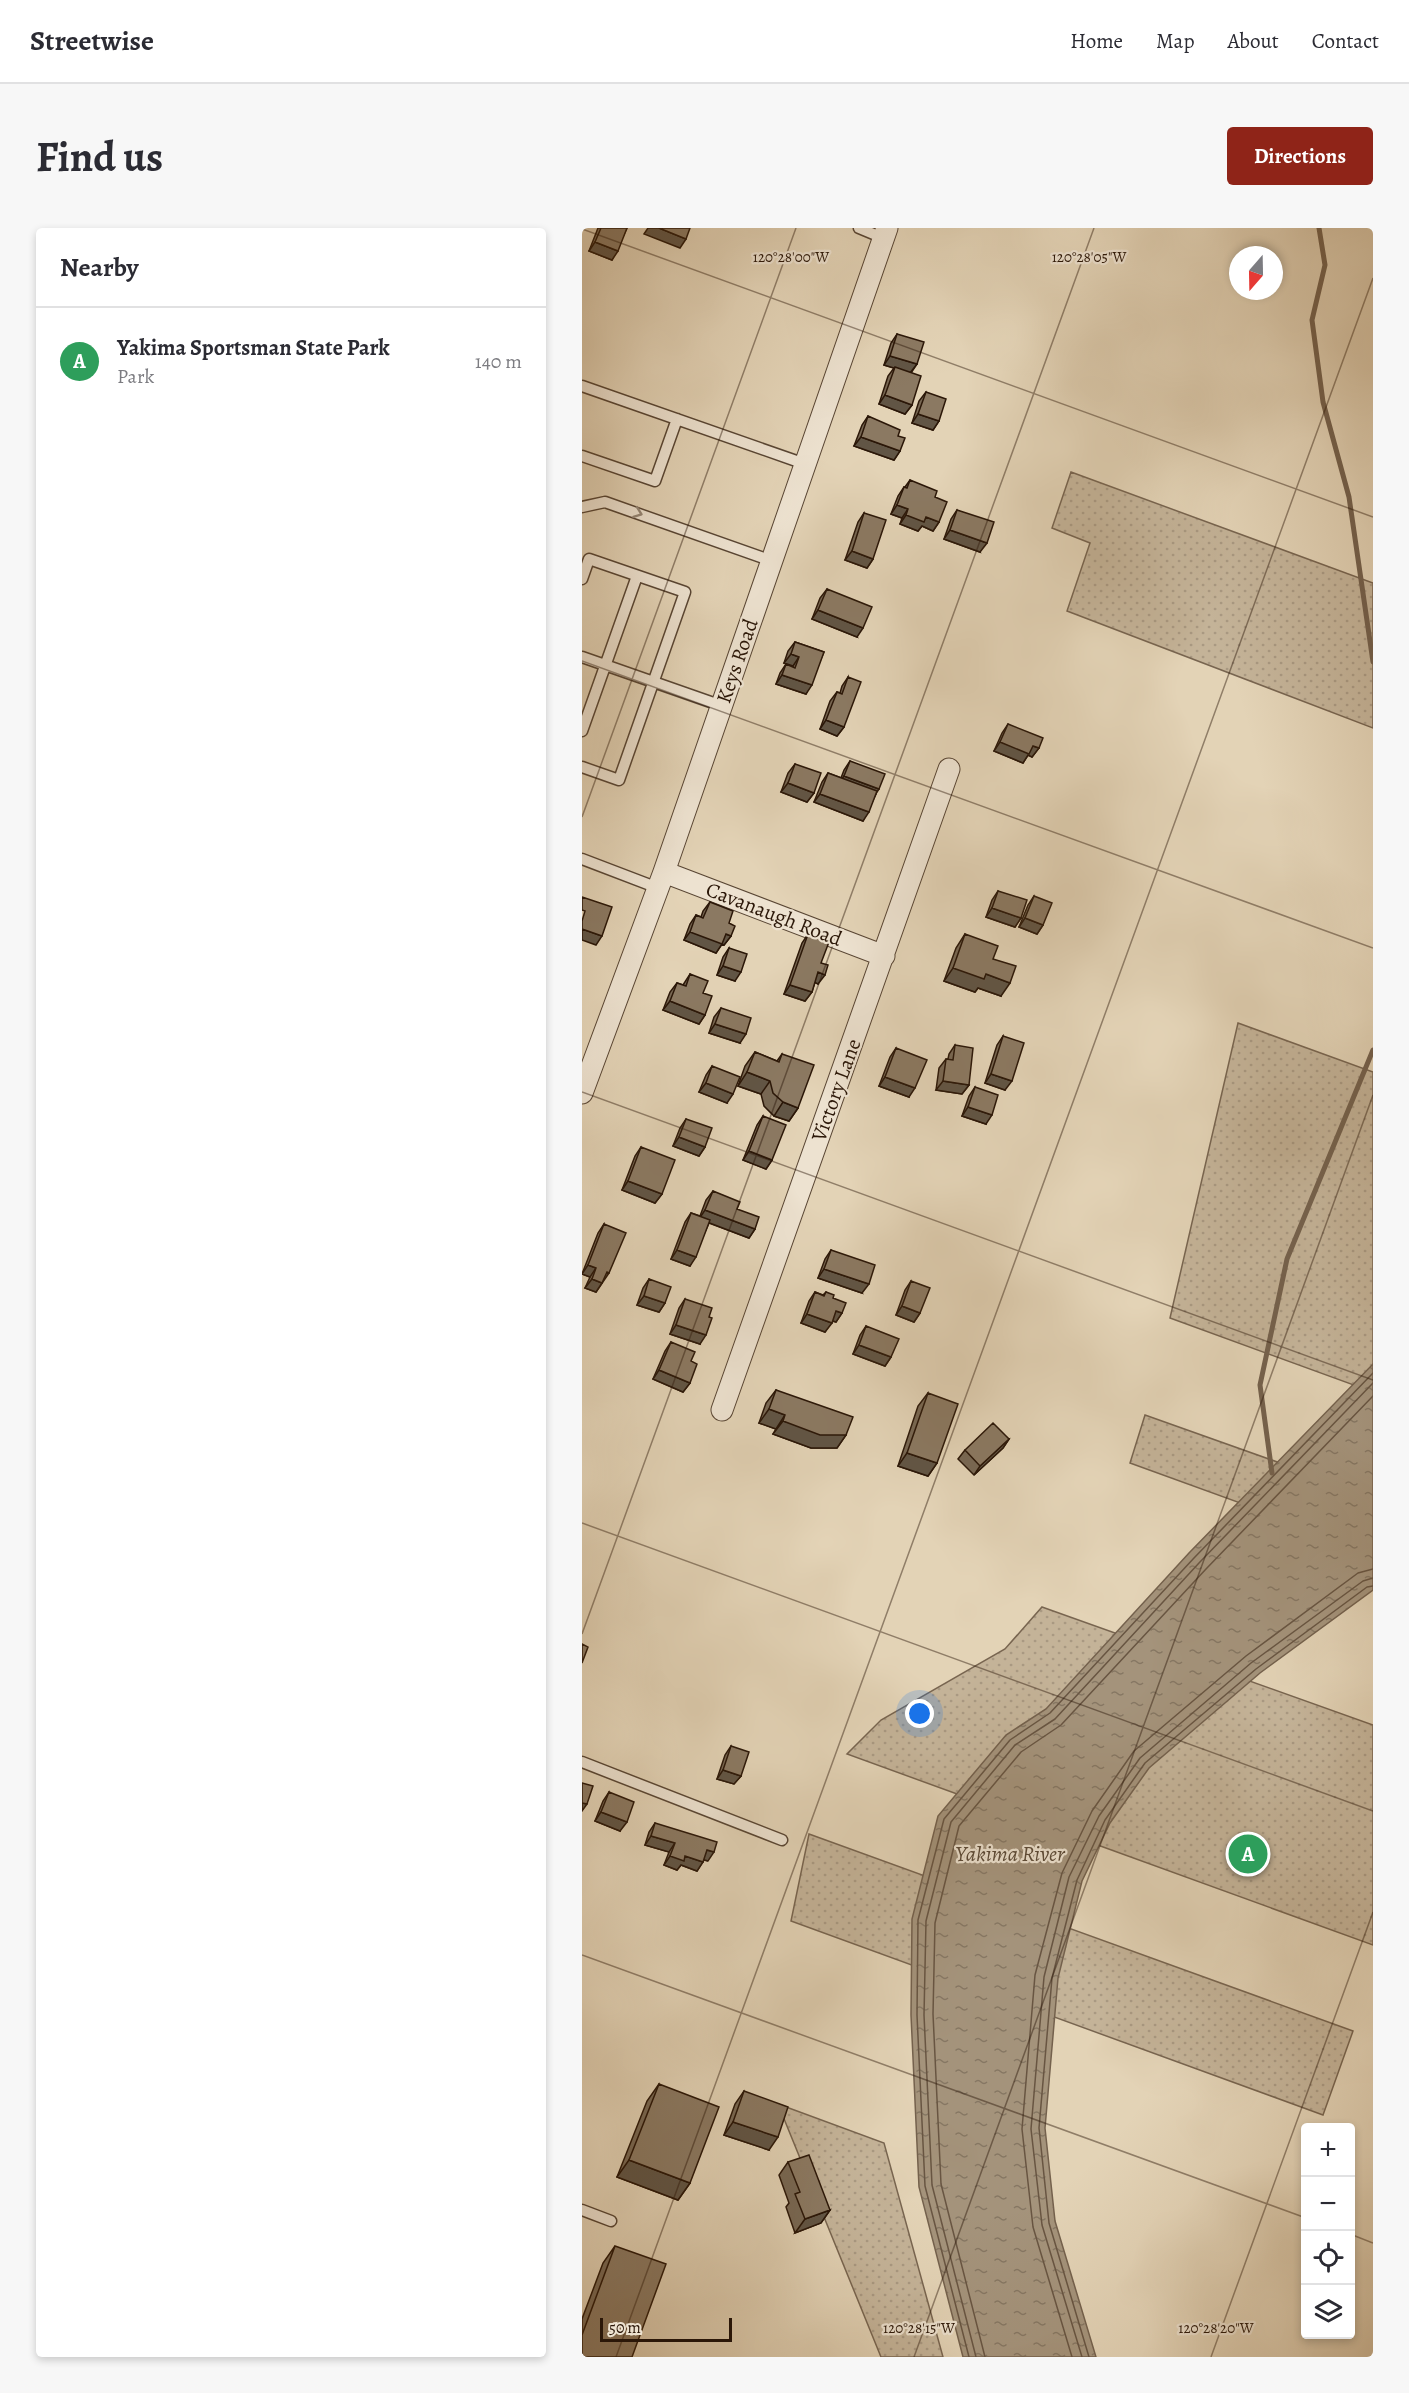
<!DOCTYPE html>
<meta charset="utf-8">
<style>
:root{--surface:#fff;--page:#f7f7f7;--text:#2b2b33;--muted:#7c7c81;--line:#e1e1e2;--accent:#8f2418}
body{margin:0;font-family:Alegreya,serif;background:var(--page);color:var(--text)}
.controls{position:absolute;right:18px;bottom:18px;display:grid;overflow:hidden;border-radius:6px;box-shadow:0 3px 9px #0003}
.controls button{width:54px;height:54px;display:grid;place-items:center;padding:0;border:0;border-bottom:2px solid var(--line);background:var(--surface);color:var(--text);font:30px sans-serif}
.compass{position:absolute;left:647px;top:18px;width:54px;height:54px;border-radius:50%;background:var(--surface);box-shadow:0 3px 9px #0003;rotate:200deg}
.scale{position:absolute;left:18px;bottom:15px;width:132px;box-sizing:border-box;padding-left:6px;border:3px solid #2b1708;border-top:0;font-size:16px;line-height:21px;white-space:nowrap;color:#2b1708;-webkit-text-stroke:4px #ede2d0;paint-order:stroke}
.you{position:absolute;left:338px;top:1486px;width:21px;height:21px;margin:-15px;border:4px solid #fff;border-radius:50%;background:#1a73e8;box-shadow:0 0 0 9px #1a73e833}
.badge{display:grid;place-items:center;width:39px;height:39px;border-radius:50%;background:var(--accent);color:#fff;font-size:20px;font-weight:700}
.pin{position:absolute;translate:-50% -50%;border:3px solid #fff;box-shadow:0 2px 6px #0006}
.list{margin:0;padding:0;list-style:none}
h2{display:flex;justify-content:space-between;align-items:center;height:78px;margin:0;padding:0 24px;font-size:26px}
h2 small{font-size:20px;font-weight:400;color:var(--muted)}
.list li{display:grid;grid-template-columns:39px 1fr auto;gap:18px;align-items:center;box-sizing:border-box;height:108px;padding:0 24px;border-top:2px solid var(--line)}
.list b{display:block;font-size:22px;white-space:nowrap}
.list p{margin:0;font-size:20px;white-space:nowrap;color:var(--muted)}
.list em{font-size:20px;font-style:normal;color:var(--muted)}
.icon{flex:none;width:33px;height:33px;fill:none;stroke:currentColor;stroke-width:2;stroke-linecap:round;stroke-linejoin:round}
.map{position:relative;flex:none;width:791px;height:2129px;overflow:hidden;border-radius:6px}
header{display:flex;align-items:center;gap:36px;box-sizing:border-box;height:84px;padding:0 30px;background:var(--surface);border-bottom:2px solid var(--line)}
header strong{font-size:28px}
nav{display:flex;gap:33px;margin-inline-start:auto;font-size:21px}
.intro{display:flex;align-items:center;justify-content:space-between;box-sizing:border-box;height:144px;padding:0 36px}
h1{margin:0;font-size:42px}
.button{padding:15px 27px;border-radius:6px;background:var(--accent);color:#fff;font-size:21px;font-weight:700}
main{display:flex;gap:36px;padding:0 36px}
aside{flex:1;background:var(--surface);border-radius:6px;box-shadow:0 3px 9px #0003}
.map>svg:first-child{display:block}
.grass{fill:url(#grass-dots);stroke:#786550;stroke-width:1.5}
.water{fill:url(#water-ripples);stroke:#74614d;stroke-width:1.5}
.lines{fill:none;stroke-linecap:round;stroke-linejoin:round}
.shore{stroke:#685542;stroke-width:1.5}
.stream{stroke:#74614d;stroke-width:5}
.service-casing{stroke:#594634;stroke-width:13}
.minor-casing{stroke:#594634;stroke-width:23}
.service{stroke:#ede2d0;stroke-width:10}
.minor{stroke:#ede2d0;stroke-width:21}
.wall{fill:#786854;stroke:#2b1708;stroke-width:1.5}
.shaded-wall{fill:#615545;stroke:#2b1708;stroke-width:1.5}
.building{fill:#8b7962;stroke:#2b1708;stroke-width:1.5}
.oneway{stroke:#968776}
.ticks{fill:none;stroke:#2b1708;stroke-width:1.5;stroke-opacity:0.45}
.labels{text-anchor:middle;stroke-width:4.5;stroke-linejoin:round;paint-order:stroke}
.street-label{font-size:21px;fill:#2b1708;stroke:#ede2d0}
.water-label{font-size:22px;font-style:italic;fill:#5b4936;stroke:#ede2d0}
.ticks-label{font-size:15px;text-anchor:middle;fill:#2b1708;stroke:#ede2d0;stroke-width:4.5;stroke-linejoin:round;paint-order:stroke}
</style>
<header>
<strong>Streetwise</strong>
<nav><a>Home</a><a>Map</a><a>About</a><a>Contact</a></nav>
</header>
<div class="intro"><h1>Find us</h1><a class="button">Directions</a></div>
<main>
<aside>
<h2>Nearby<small></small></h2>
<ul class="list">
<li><span class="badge" style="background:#2e9e5b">A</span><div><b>Yakima Sportsman State Park</b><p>Park</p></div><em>140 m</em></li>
</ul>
</aside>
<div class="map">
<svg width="791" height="2129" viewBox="0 0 791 2129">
<defs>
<pattern id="grass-dots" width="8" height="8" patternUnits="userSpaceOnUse" patternTransform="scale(1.5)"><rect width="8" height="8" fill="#c4b398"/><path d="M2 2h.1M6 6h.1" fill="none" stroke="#a99982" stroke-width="1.8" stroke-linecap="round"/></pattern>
<pattern id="water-ripples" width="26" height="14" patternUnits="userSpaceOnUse" patternTransform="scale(1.5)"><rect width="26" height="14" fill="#a4937b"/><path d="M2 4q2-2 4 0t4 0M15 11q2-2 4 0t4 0" fill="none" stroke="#867763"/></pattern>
</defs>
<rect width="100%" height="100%" fill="#e3d3b6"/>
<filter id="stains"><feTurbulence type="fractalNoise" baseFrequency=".00333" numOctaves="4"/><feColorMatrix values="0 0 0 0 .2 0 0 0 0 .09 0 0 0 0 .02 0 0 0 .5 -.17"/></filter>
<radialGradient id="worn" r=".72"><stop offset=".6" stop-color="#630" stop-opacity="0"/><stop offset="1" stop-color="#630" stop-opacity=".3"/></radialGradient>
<path class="grass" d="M489 244 791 355V500L485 383 508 315 470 300Z
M656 795 791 844V1164L588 1090Z
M563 1187 791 1268V1323L548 1235Z
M460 1379 791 1497V1717L265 1526 299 1492 423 1421Z
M227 1606 771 1803 741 1887 209 1693Z
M196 1876 302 1915 361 2129H299Z"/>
<path class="water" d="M791 1136V1362L678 1445 567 1540 528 1595 500 1653 476 1750 463 1900 473 1993 514 2129H381L337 1959 329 1787 330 1691 356 1588 424 1507 464 1481 607 1325Z"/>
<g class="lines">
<path class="shore" d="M387 2129 343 1958 335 1787 336 1692 362 1591 428 1512 468 1485 612 1330 791 1145
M394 2129 350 1957 342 1787 344 1693 369 1594 433 1517 473 1491 617 1335 791 1155
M403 2129 359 1956 351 1786 353 1695 377 1598 439 1524 479 1497 624 1341 791 1168
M490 2129 451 1999 440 1901 453 1747 480 1645 510 1583 552 1523 664 1428 776 1345 791 1341
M500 2129 460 1997 449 1901 462 1749 487 1649 517 1588 558 1530 669 1435 781 1353 791 1350
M507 2129 467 1995 457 1900 470 1750 495 1652 523 1592 563 1535 674 1441 785 1359 791 1358"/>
<path class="stream" d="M737 0 743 37 730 92 741 174 767 269 791 434
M690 1245 678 1157 705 1031 791 822"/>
<defs>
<path id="service" d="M277 0 301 10
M0 158 223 236
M0 228 73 253 95 191
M0 279 23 274 190 333
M0 351 7 331 103 364 37 552 0 539
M0 429 140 478
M0 503 55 348
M0 631 76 660
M0 1534 200 1612
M0 1982 29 1993"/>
<path id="minor" d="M82 644 302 728
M0 865 82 644 305 0
M140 1182 367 541"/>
</defs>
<use href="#service" class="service-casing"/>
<use href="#minor" class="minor-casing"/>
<use href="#service" class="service"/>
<use href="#minor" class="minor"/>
</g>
<path class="wall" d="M16 0H45L30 32 7 23Z
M315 106 335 136 329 145 330 177 323 186 297 176 306 148 312 140 302 137 309 115Z
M344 164 357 193 351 202 330 195 337 173Z
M286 188 316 208 318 223 312 232 272 218 280 197Z
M328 252 353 269 357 294 351 303 340 298 336 303 318 296 320 290 309 286 316 268 322 259H323Z
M375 282 398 324 362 311 369 291Z
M282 285 291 331 285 340 263 332 276 294Z
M245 361 275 409 230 391 238 370Z
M213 414 242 424 224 466 194 456 198 445 204 436 211 439V438L202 435 206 423Z
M266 449 262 499 255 508 238 501 248 473 255 464 258 465 260 458Z
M426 496 457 520 450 529 446 527 441 535 412 523 420 505Z
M268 533 294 566 281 593 232 574 240 554 246 545 259 550 262 542Z
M213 536 232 565 225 574 199 564 206 545Z
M416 663 439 690 433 699 404 689 410 672Z
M452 668 461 697 455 706 437 699 446 677Z
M128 674 147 695 149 708 142 717 140 716 134 725 102 712 108 696 114 687 119 689 121 683Z
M226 706 239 735 236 756 233 754 230 764 223 773 202 766 220 715Z
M383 706 411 731 419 768 396 760 393 764 362 753 374 720Z
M147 720 153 753 135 747 141 729Z
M108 746 121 765 123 787 117 796 81 782 88 764 95 755 101 757Z
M139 780 158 815 127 805 132 789Z
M421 808 423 862 403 855 415 817Z
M373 817 387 857 380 866 354 862 357 840 364 831H366L367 826Z
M314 820 327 869 297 858 308 829Z
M173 824 195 833 200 826 216 880 207 893 192 888 182 878 179 866 156 858 163 838Z
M130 838 145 875 117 864 124 847Z
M393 859 404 896 380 888 387 868Z
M181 888 190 932 184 941 161 932 175 897Z
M104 891 123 919 117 928 91 918 98 900Z
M59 919 80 966 73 975 40 962 53 928Z
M131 963 155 981 173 1001 167 1010 127 995 108 1038 89 1031 103 994 109 985 118 988 124 972Z
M22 996 27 1045 14 1064 3 1060 8 1049 0 1046 16 1005Z
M249 1022 280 1065 236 1050 243 1031Z
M67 1051 83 1075 77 1084 55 1077 61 1060Z
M329 1053 338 1085 332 1094 314 1087 323 1062Z
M233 1064 241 1067 244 1064 251 1070 260 1085 254 1094 250 1093 243 1104 219 1095 227 1073Z
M103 1071 118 1116 88 1106 97 1080Z
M284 1098 309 1129 303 1138 271 1126 278 1107Z
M89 1114 109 1133 108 1155 101 1164 71 1151 83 1123Z
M194 1162 264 1207 255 1220H229L191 1206 194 1201 177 1195 184 1175Z
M346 1165 355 1235 346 1248 316 1238 336 1178Z
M427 1211 421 1220 392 1247 376 1231 383 1222Z
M149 1518 159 1548 152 1556 135 1551 143 1527Z
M27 1564 38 1603 13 1593 21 1573Z
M73 1595 126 1633 122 1632 115 1643 99 1637 95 1642 82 1637 87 1624 63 1617 67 1604Z
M77 1856 108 1955 96 1972 35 1949 65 1873Z
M162 1863 187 1922 142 1907 153 1876Z
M206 1934 248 1982 239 1995 213 2005 204 1979 207 1975 197 1947Z
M33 2018 0 2129V2091L21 2035Z"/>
<path class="shaded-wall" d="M66 0H77L104 11 98 20 62 6Z
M13 14 36 23 30 32 7 23Z
M308 128 335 136 328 145 302 137Z
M303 167 330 177 323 186 297 176Z
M336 186 357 193 351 202 330 195Z
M279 209 318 223 312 232 272 218Z
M315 277 326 281 320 290 309 286Z
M324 287 344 289 357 294 351 303 340 298 336 303 318 296Z
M368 302 405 315 398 324 362 311Z
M270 323 291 331 285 340 263 332Z
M236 382 281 400 275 409 230 391Z
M209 426 217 429 211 438 202 435Z
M200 447 230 457 224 466 194 456Z
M244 492 262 499 255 508 238 501Z
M418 514 451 518 457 520 450 529 446 527 441 535 412 523Z
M262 548 297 561 291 570 256 557Z
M206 555 232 565 225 574 199 564Z
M238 566 287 584 281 593 232 574Z
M410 680 439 690 433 699 404 689Z
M443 690 461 697 455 706 437 699Z
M0 701 20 708 14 717 0 712Z
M108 704 144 706 149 708 142 717 140 716 134 725 102 712Z
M141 738 159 744 153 753 135 747Z
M371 740 404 746 428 755 419 768 396 760 393 764 362 753Z
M236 744 243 747 236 756 230 753Z
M208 757 230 764 223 773 202 766Z
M88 773 123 787 117 796 81 782Z
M133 796 164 806 158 815 127 805Z
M165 844 188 853 179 866 156 858Z
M409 846 430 853 423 862 403 855Z
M303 849 333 860 327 869 297 858Z
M361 853 387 857 380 866 354 862Z
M124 855 151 866 145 875 117 864Z
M201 874 216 880 207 893 192 888Z
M386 879 410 887 404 896 380 888Z
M97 909 123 919 117 928 91 918Z
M167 923 190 932 184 941 161 932Z
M46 953 80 966 73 975 40 962Z
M123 982 173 1001 167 1010 117 991Z
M95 1022 114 1029 108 1038 89 1031Z
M6 1037 14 1040 8 1049 0 1046Z
M242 1041 287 1056 280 1065 236 1050Z
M10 1051 20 1055 14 1064 3 1060Z
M62 1068 83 1075 77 1084 55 1077Z
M320 1078 338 1085 332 1094 314 1087Z
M254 1083 260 1085 254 1094 248 1092Z
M225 1086 250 1095 243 1104 219 1095Z
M94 1097 124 1107 118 1116 88 1106Z
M277 1117 309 1129 303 1138 271 1126Z
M77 1142 108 1155 101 1164 71 1151Z
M187 1181 203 1187 194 1201 177 1195Z
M201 1193 264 1207 255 1220H229L191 1206Z
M427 1211 421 1220 392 1247 398 1238Z
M325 1225 355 1235 346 1248 316 1238Z
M141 1542 159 1548 152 1556 135 1551Z
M0 1575 5 1576 0 1583Z
M19 1584 45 1594 38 1603 13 1593Z
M69 1608 93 1615 87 1624 63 1617Z
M125 1622 132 1624 126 1633 119 1631Z
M88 1628H103L121 1634 115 1643 99 1637 95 1642 82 1637Z
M151 1894 196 1909 187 1922 142 1907Z
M47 1932 108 1955 96 1972 35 1949Z
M248 1982 239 1995 213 2005 223 1991Z"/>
<path class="building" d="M19 0H45L36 23 13 14Z
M77 0H108L104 11Z
M315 106 342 114 335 136 308 128Z
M313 139 339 148 330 177 303 167Z
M344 164 364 171 357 193 336 186Z
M286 188 318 202 316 208 323 210 318 223 279 209Z
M328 252 355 263 353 269 365 274 357 294 344 289 342 294 324 287 326 281 315 277 322 259 325 260Z
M375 282 412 294 405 315 368 302Z
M282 285 304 292 291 331 270 323Z
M245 361 290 379 281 400 236 382Z
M213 414 242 424 230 457 200 447 204 436 213 440 217 429 209 426Z
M266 449 279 454 262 499 244 492 255 464 260 466Z
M426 496 461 510 457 520 451 518 447 526 418 514Z
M268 533 303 546 297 561 262 548Z
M213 536 239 545 232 565 206 555Z
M246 545 295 563 287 584 238 566Z
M416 663 445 672 439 690 410 680Z
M452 668 470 675 461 697 443 690Z
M0 669 30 679 20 708 0 701V693L3 683 0 682Z
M128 674 151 683 147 695 153 698 149 708 144 706 140 716 108 704 114 687 121 690Z
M226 706 247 714 239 735 246 737 243 747 236 744 230 764 208 757Z
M383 706 416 718 411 731 434 738 428 755 404 746 402 751 371 740Z
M147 720 165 726 159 744 141 738Z
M108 746 126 753 121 765 130 768 123 787 88 773 95 755 104 758Z
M139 780 169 790 164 806 133 796Z
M421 808 442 815 430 853 409 846Z
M373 817 391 820 387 857 361 853 364 831 371 832Z
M314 820 345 832 333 860 303 849Z
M173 824 197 834 200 826 232 837 216 880 201 874 191 865 188 853 165 844Z
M130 838 158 849 151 866 124 855Z
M393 859 416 867 410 887 386 879Z
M181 888 204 897 190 932 167 923Z
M104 891 130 900 123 919 97 909Z
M59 919 93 932 80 966 46 953Z
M131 963 158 974 155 981 177 989 173 1001 123 982Z
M109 985 128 992 114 1029 95 1022Z
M22 996 44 1005 27 1045 25 1044 20 1055 10 1051 14 1040 6 1037Z
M249 1022 293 1037 287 1056 242 1041Z
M67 1051 89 1059 83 1075 62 1068Z
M329 1053 348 1060 338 1085 320 1078Z
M233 1064 242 1068 244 1064 252 1067 251 1070 264 1075 260 1085 254 1083 250 1095 225 1086Z
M103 1071 130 1080 127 1089 130 1090 124 1107 94 1097Z
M284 1098 317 1111 309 1129 277 1117Z
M89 1114 113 1124 109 1133 115 1136 108 1155 77 1142Z
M194 1162 271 1189 264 1207H238L201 1193 203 1187 187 1181Z
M346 1165 376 1176 355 1235 325 1225Z
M411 1195 427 1211 398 1238 383 1222Z
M0 1416 6 1419 0 1435Z
M149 1518 167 1524 159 1548 141 1542Z
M0 1555 11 1558 5 1576 0 1575Z
M27 1564 52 1574 45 1594 19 1584Z
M73 1595 135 1614 132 1624 125 1622 121 1634 103 1628 102 1633 88 1628 93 1615 69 1608Z
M77 1856 137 1879 108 1955 47 1932Z
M162 1863 206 1879 196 1909 151 1894Z
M227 1927 248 1982 223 1991 213 1966 218 1964 206 1934Z
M33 2018 84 2036 50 2129H0V2107Z"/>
<defs><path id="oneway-chevron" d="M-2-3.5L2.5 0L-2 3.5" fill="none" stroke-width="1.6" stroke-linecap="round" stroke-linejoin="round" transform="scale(1.5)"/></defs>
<use class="oneway" href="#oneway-chevron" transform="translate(56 285) rotate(20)"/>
<path class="ticks" d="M0 1 791 289M0 433 791 720M0 589 214 0M0 864 791 1152M0 1295 791 1583M0 1406 512 0M0 1727 724 1990M768 2006 791 2015M34 2129 791 50M332 2129 791 867M629 2129 791 1684"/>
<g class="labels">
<g class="street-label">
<text transform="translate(155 433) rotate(-71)" y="7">Keys Road</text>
<text transform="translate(192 686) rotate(21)" y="7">Cavanaugh Road</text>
<text transform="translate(254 862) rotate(-70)" y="7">Victory Lane</text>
</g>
<g class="water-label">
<text x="428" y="1633">Yakima River</text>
</g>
</g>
<g class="ticks-label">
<text x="209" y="34">120°28'00"W</text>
<text x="507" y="34">120°28'05"W</text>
<text x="337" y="2105">120°28'15"W</text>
<text x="634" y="2105">120°28'20"W</text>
</g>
<rect width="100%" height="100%" filter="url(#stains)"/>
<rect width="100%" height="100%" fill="url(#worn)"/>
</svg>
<div class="controls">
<button>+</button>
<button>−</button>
<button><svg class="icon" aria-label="locate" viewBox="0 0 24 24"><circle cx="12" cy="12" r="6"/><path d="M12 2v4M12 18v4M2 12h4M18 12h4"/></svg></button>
<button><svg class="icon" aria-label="layers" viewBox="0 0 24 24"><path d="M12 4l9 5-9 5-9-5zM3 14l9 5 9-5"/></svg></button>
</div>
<svg class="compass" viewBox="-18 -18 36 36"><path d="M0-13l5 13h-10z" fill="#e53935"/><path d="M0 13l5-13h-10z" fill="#7c7c81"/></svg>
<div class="scale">50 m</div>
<div class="you"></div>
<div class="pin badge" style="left:666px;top:1626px;background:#2e9e5b">A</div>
</div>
</main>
